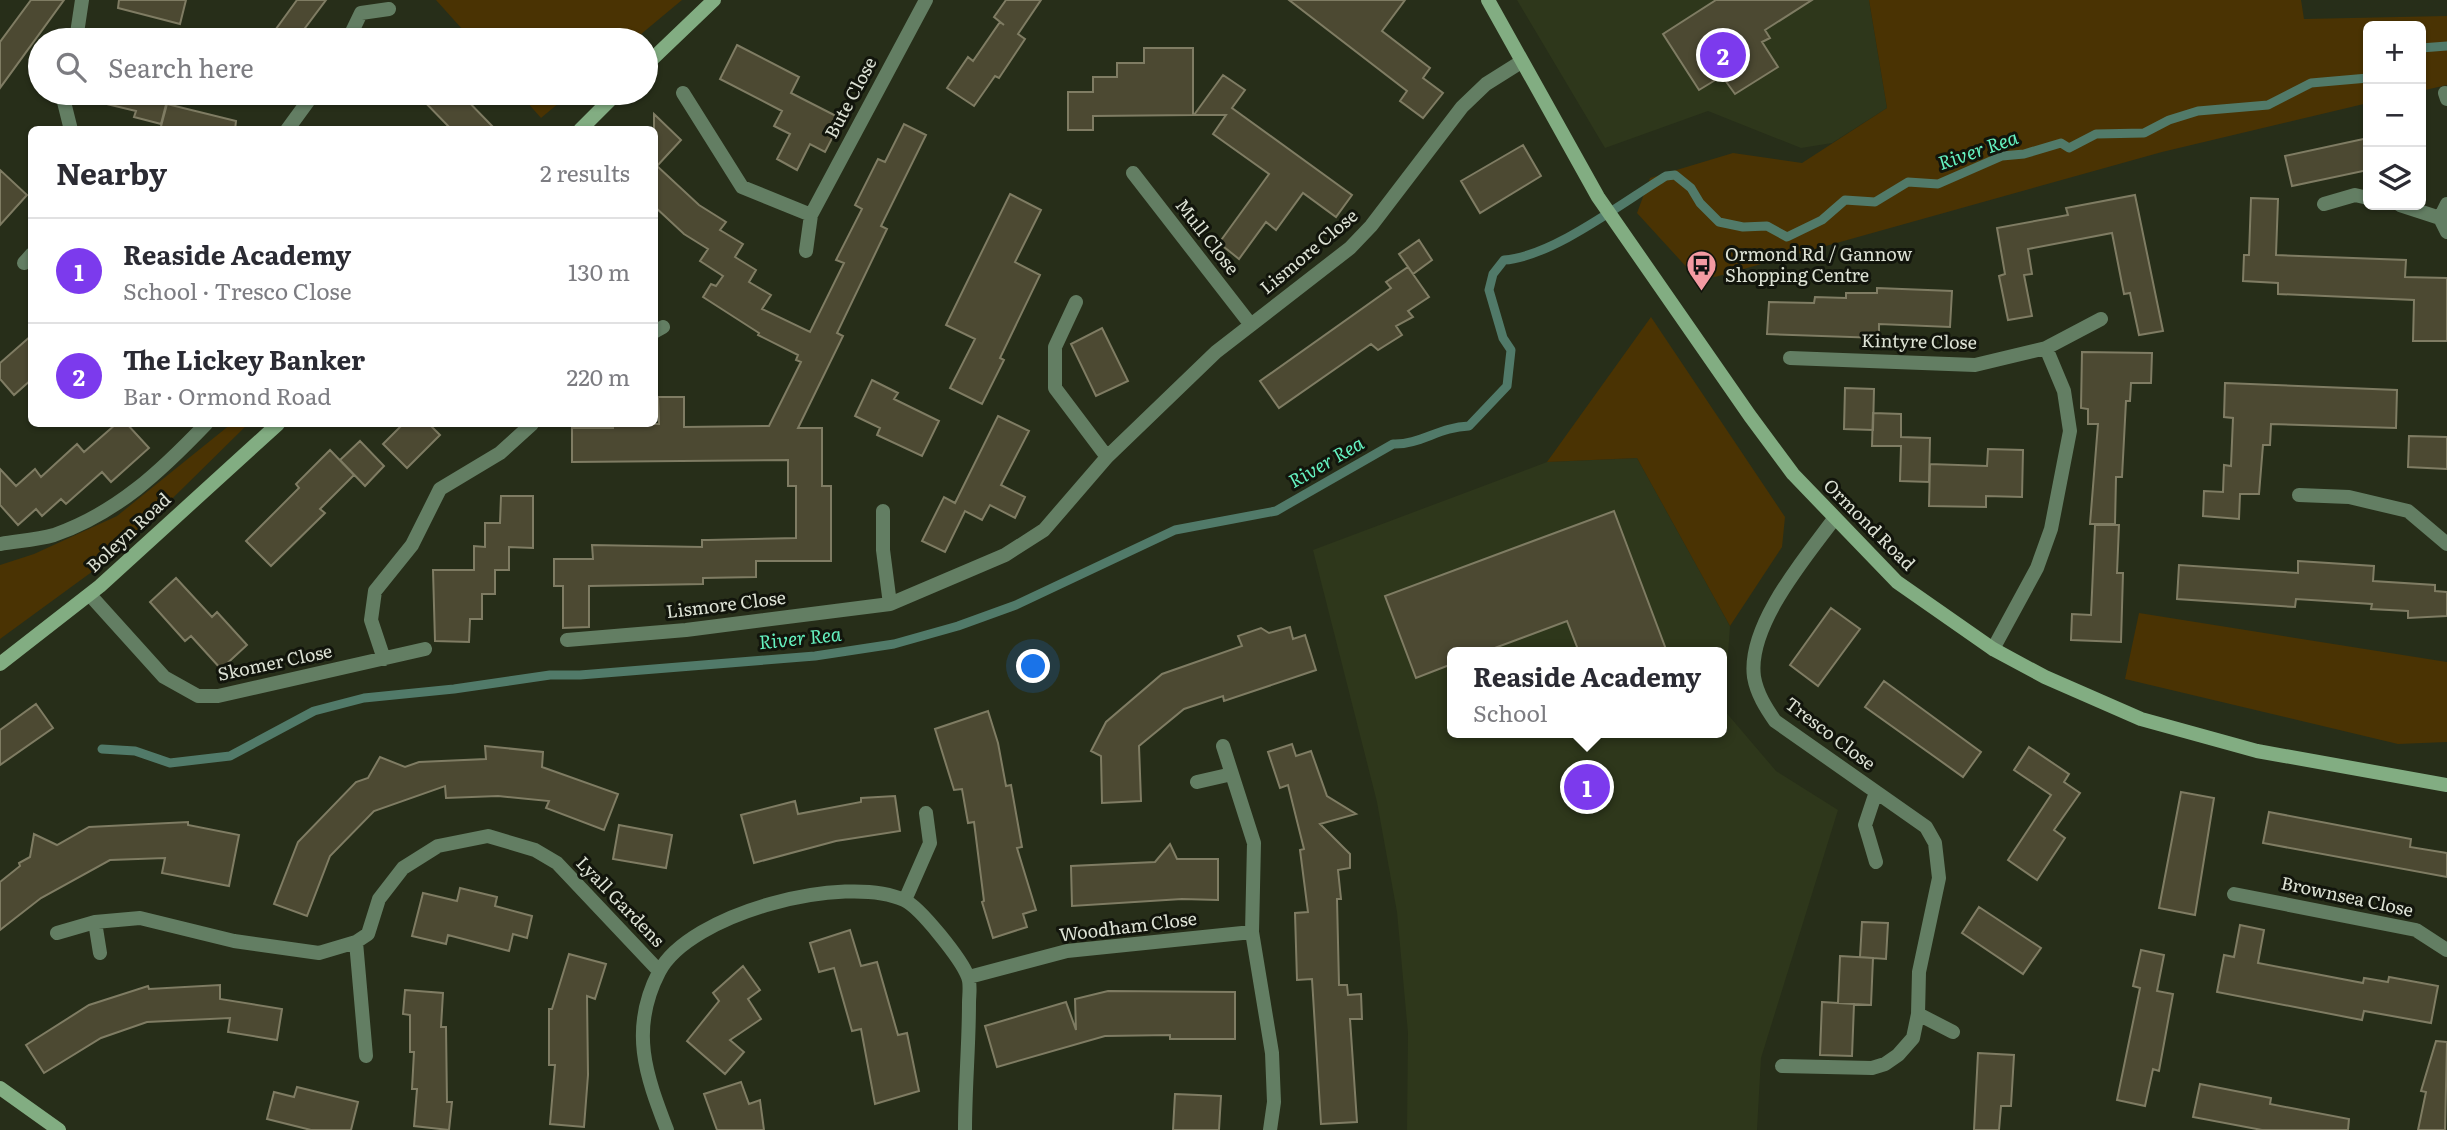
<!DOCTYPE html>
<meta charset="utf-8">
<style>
:root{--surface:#fff;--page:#f2f2f3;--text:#2b2b33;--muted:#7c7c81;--line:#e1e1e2;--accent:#7c3aed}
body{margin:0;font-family:Literata,serif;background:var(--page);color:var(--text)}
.controls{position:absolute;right:21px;top:21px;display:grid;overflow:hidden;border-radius:10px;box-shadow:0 2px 5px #0004}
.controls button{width:63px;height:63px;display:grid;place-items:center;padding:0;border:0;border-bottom:2px solid var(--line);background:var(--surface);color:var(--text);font:35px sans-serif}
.you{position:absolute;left:1034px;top:667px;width:24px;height:24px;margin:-18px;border:5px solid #fff;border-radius:50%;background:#1a73e8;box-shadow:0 0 0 10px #1a73e833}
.badge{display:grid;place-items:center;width:46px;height:46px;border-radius:50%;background:var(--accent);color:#fff;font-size:23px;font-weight:700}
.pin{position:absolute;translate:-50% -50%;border:4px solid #fff;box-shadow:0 2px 7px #0006}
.popup{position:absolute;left:1447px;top:647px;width:280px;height:91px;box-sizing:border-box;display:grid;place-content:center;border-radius:10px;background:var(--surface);filter:drop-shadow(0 2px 5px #0005);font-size:23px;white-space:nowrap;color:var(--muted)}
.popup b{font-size:26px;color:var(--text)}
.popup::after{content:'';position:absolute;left:50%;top:100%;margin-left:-14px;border:14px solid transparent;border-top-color:var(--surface)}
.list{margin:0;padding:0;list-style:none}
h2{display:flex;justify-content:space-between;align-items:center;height:91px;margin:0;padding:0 28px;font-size:30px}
h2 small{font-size:23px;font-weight:400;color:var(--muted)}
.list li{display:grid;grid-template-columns:46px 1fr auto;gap:21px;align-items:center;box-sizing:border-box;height:105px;padding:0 28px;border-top:2px solid var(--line)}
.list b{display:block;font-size:26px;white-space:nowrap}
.list p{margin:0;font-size:23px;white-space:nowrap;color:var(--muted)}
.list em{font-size:23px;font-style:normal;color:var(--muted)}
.icon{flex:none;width:38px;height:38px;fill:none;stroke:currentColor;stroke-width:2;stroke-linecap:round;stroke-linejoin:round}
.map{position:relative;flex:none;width:2447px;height:1130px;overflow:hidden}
.search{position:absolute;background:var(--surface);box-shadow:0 2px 5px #0004;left:28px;top:28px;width:630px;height:77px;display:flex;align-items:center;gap:18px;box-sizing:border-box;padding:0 24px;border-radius:38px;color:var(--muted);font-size:26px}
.panel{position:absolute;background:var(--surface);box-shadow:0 2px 5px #0004;left:28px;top:126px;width:630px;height:301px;border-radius:10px}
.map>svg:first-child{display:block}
.built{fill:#2e371b;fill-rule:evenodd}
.green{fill:#4a3303}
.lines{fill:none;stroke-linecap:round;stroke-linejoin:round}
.stream{stroke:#517a69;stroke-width:9}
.building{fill:#4c4932;stroke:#7f7c63;stroke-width:2}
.street{stroke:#637e63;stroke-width:14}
.secondary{stroke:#82ad82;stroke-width:14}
.labels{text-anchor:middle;stroke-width:6;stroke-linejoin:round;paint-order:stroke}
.street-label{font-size:18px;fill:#dde2d5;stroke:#12150c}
.poi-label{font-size:18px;fill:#dde2d5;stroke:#12150c;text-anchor:start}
.water-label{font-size:19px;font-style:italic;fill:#65f2c0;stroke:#12150c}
</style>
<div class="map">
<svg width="2447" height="1130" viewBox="0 0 2447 1130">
<rect width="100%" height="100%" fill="#272e19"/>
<path class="built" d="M1517 0H1869L1887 108 1832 143 1801 148 1708 111 1605 148Z
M1637 458 1730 626 1724 710 1776 771 1838 810 1761 1058 1757 1130H1407L1408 1033 1397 912 1377 802 1313 550 1547 462ZM1452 652H1722V733H1452Z"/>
<path class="green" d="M436 0H682L634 40H472Z
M1869 0H2301L2304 19 2447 16V85L2421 91V26H2368V103L2162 152 1715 277 1691 272 1637 213 1650 178 1733 153 1802 163 1887 108Z
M519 93H571L541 118Z
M1651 317 1785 517 1782 547 1730 626 1637 458 1547 462Z
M231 424H248L115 555 0 639V565L34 554 117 516Z
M2139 613 2447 662V742L2398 744 2125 679Z"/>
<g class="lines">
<path class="stream" d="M2421 48 2447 46
M102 749 135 751 170 763 230 756 314 711 364 698 454 689 550 675H580L815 656 894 644 958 626 1016 605 1175 530 1276 511 1393 444C1420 445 1439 427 1469 426L1507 386 1511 350 1503 338 1489 290 1493 274 1504 260C1552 257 1623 202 1666 176L1675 175 1691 188 1700 203 1719 222 1743 227 1767 226 1787 237 1822 220 1845 200 1875 202 1908 182 1938 184 2002 156 2024 154 2061 143 2069 148 2096 134 2144 133 2169 120 2198 111 2268 105 2311 83 2368 78"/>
</g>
<path class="building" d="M31 0H64L0 88V42Z
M119 0H186L180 24 118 8Z
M297 0H326L296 40H268Z
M1006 0H1041L1018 34 1025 39 999 78 995 76 974 106 947 88 968 57 973 61 1000 22 1004 25 994 17Z
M1289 0H1405L1382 31 1430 68 1423 78 1443 93 1423 118 1400 101 1407 91Z
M1716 0H1812L1765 30 1770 38 1762 42 1778 67 1735 94 1722 76 1699 90 1663 34Z
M737 45 799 77 791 93 842 119 825 152 810 144 797 170 777 159 790 134 774 126 782 111 720 79Z
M1144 48H1193V115L1093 116V130H1068V92H1093V77H1117V63H1144Z
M1223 75 1245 90 1232 108 1352 195 1336 217 1303 193 1276 230 1266 222 1239 259 1219 243 1269 174 1213 134 1226 115H1194Z
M95 93H169L161 124 134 117 136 111 94 101Z
M416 93H460L496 130H452Z
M167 104 236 121 235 130H160Z
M654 114 681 140 657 166 699 205 726 222 720 230 743 244 735 257 756 270 749 282 771 295 762 309 810 332 844 263 836 260 862 209 855 205 878 159 885 162 904 124 926 135 881 226 887 229 837 333 843 336 798 428H822V486H831V561H756V577L703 578V584L589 586V627L563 628V586H554V559H593L592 545 702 547V540H708L796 538V486H788V460L572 462V428H613V424H659L658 397H684V427L769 426 801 362 796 360 798 355 758 335 759 333 703 297 711 284 716 286 723 276 700 261 708 249 684 234 654 206Z
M2368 138V170L2292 186 2285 156Z
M1523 145 1541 176 1480 213 1461 181Z
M0 170 27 195 0 225Z
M1010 194 1041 210 1015 262 1040 275 1000 358 1004 360 982 404 950 388 975 339 946 325Z
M2135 195 2163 331 2139 335 2130 293 2124 294 2112 233 2028 249 2032 274 2024 275 2032 316 2008 320 1999 276 2005 274 1997 228 2068 215 2066 208Z
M2251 198 2278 199 2276 255 2406 260 2405 277 2447 278V341H2413L2414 300 2278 294V283L2243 281 2244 255H2249Z
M1419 240 1432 260 1413 274 1399 254Z
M1408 267 1429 297 1408 311 1413 317 1396 326 1402 335 1378 350 1371 344 1279 408 1260 381 1391 288 1386 282Z
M1877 288 1952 291 1950 327 1879 324V338L1767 334 1769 302 1814 303 1815 297 1846 298V293H1877Z
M1102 328 1128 381 1096 396 1071 344Z
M32 335V379L14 395 0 379V363Z
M2082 352 2152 353 2151 383H2131L2130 401H2126L2122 477H2116L2115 524H2090L2098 424H2088V409L2081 408Z
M872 380 898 393 894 399 939 421 922 456 877 435 880 428 855 416Z
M2225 383 2397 390 2396 428 2271 424 2270 445H2263L2259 494H2240L2239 519 2203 516 2204 491 2223 492 2224 465 2231 466 2233 418 2224 417Z
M1845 388 1874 389 1873 430 1844 429Z
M1873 413 1901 414V437L1930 438 1929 482 1900 481 1901 446H1872Z
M998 416 1029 431 1001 485 1025 497 1015 518 990 505 982 520 965 511 945 552 922 541 944 497 955 503Z
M116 424H127L149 448 111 482 102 472 66 504 61 499 42 516 36 509 18 525 0 505V469L16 486 35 469 41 477 77 444 84 452Z
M403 424H429L440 435 407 468 383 444Z
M2409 436 2447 437V469L2408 467Z
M360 441 384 466 365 486 340 460Z
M1988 449 2023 450 2022 497 1986 496V507L1929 506 1930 464 1987 466Z
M330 450 354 475 320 509 325 513 271 566 246 541 299 488 296 484Z
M501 496H533V548L509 547V570H495V594H482V619H470L469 642 435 641 433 570H474V546L485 547V523H500Z
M1614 511 1667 652H1579L1567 621 1484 652H1452V664L1416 678 1385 596Z
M2095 525H2119L2117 573H2123L2121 642 2071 640 2072 614 2091 615Z
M2298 561 2374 566 2373 581 2435 585V591L2447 592V616L2408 618V611L2371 609 2372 604 2296 599 2295 607 2177 599 2179 565 2298 573Z
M176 578 212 617 217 612 247 645 221 669 191 636 185 641 150 602Z
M1831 608 1860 629 1818 686 1790 665Z
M1290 627 1293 639 1305 635 1316 670 1224 701 1223 696 1184 709 1139 746 1141 801 1102 803 1101 756 1091 751 1106 722 1162 674 1242 646 1238 636 1261 628 1269 633Z
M1884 681 1981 752 1963 777 1865 707Z
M36 704 53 728 0 765V730Z
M988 711 998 743 1006 786 1011 785 1022 847 1017 848 1036 910 1023 914 1027 927 993 938 982 902 984 901 974 822 968 823 962 789 954 790 935 729Z
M1292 744 1296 756 1311 751 1327 796 1356 814 1320 824 1350 854V868L1338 870 1341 899H1337L1339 985H1347L1348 995 1361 994 1362 1019H1350L1357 1122 1321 1124 1312 979 1297 980 1295 913 1308 912 1300 850 1304 849 1288 785 1280 788 1268 752Z
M485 746 543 752 542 767 618 794 604 830 546 808 549 801 498 796 446 798 445 786 374 811 330 856 307 916 274 904 298 842 356 782 368 778 380 757 405 767 419 762 486 759Z
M2029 747 2069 774 2064 782 2080 793 2054 830 2065 838 2037 880 2008 860 2051 795 2014 770Z
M2181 792 2214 798 2195 915 2159 908Z
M895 796 900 831 836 841 754 863 741 815 795 801 798 814 861 802V798Z
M2269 812 2411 839 2410 847 2447 853V877L2263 843Z
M188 822V825L239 835 229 886 162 873 165 858 110 860 41 898 0 930V882L20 866 19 863 30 857 34 834 57 845 89 827Z
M619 825 672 835 666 868 613 859Z
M1170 844 1177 859H1218V900L1182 899 1072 906 1071 866 1155 862Z
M460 888 497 897 495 906 532 916 527 938 513 934 509 951 448 935 446 944 412 936 423 893 457 901Z
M1979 907 2041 948 2023 974 1962 933Z
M1862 922 1888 923 1886 959 1860 957Z
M2240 925 2264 930 2258 963 2363 983 2364 978 2388 982 2389 977 2438 986 2431 1023 2364 1011 2362 1020 2217 992 2224 955 2234 957Z
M850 930 861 966 877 962 898 1035 907 1033 919 1091 875 1104 861 1029 852 1031 834 968 819 972 810 943Z
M2141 950 2164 955 2157 991 2173 994 2159 1071 2153 1069 2145 1106 2117 1100 2140 988 2133 986Z
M569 954 606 964 595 999 587 996 588 1075 584 1127 550 1124 555 1065H549V1009H552Z
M1840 956 1873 958 1871 1005 1838 1003Z
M743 966 760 990 748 999 761 1019 730 1040 744 1052 725 1074 687 1041 719 1001 713 993Z
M220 985V999L282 1009 277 1040 228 1032 230 1018 147 1022 101 1038 44 1073 26 1045 89 1005 148 986 149 989Z
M405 990 443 993 441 1027H446L447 1102H452L449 1130 414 1126 417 1089H412L414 1052H410V1015L403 1014Z
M1108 991 1235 992V1039H1170V1035L1105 1036 997 1067 985 1026 1066 1002 1076 1030 1075 999Z
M1822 1002 1854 1004 1852 1056 1820 1055Z
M2436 1041 2447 1042 2445 1130H2418L2426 1092 2421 1091Z
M1978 1053 2014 1055 2011 1106H2001L1999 1130H1974Z
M741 1082 749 1104 760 1100 764 1130H717L704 1094Z
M2200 1084 2271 1098 2270 1104 2349 1119 2348 1130H2262L2193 1117Z
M297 1087 358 1102 351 1130H311L267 1119 274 1092 294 1097Z
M1175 1094 1221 1096 1219 1130H1173Z"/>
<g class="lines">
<path class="street" d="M76 40 82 0
M348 40 361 13 389 9
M66 93 64 102 71 130
M683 93 742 187 811 215 926 0
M2445 93 2447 99
M287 130 314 93
M1133 173 1251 325
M2324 204 2355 195 2368 198
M2447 204 2440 218 2447 232
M2400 205 2440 218
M806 251 811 215
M24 263 32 254
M1076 302 1055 347V388L1107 457
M654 332 663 327
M1790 358 1975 365 2046 348 2101 319
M2299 495 2349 497 2408 511 2447 544
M883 511V550L890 604
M0 544C17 541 37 540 54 535 117 513 161 471 206 424
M90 595 164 677 198 696H218L425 649
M567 640 686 630 890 604 1005 555 1044 530 1107 457 1216 352 1350 248 1371 226 1462 107 1486 84 1521 62
M1993 649 2037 568 2051 529 2070 431 2064 391 2046 348
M384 659 371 620 375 591 412 545 440 489 500 453 532 424
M1223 746 1254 843 1252 932 1272 1053 1274 1102 1270 1130
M1197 782 1232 774
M1876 792 1865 825 1876 862
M2234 894 2416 930 2447 950
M905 900 930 843 926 813
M95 922 100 953
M57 933 95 922 140 918 234 941 319 953 356 942 368 934 379 899 403 868 438 846 488 836 535 850 557 863 659 971
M356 942 366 1056
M969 977 1067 951 1252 932
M1918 1014 1953 1032
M1782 1066 1872 1068 1885 1064 1898 1055 1913 1038 1918 1014 1919 972 1939 878 1935 843 1926 827 1775 721C1766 708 1757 694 1754 677 1747 626 1805 558 1834 519
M667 1130C646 1075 629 1030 659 972 690 913 845 873 904 900 920 907 962 960 968 977 971 984 969 995 969 1003 969 1045 965 1088 965 1130"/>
<path class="secondary" d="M1488 0 1598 197 1750 416 1793 474 1897 582 1993 649 2045 677 2141 719 2257 751 2447 785
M646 65 714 0
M580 130 617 93
M0 664 100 586 278 424
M0 1088 59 1130"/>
</g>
<defs>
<symbol id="bus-pin" viewBox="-11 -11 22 30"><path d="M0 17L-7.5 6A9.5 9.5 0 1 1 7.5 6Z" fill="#f49aa2" stroke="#12150c"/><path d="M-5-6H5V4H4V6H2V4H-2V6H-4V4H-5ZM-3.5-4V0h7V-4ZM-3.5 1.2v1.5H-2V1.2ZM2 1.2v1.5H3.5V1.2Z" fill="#111"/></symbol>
</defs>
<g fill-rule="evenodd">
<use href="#bus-pin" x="1684" y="248" width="35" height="47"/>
</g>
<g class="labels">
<g class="street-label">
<text transform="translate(851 98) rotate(-62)" y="6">Bute Close</text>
<text transform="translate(1207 237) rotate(52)" y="6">Mull Close</text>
<text transform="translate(1309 252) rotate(-40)" y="6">Lismore Close</text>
<text transform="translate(1919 342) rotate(1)" y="6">Kintyre Close</text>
<text transform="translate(1869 525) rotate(45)" y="6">Ormond Road</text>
<text transform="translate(129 533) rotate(-43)" y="6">Boleyn Road</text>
<text transform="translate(726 605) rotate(-7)" y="6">Lismore Close</text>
<text transform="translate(275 663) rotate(-12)" y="6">Skomer Close</text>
<text transform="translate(1830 734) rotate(37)" y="6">Tresco Close</text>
<text transform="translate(2347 897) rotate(12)" y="6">Brownsea Close</text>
<text transform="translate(620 902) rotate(46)" y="6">Lyall Gardens</text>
<text transform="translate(1128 927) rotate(-7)" y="6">Woodham Close</text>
</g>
<g class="poi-label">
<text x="1725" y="261">Ormond Rd / Gannow<tspan x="1725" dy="21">Shopping Centre</tspan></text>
</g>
<g class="water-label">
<text transform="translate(1978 150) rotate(-19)" y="7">River Rea</text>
<text transform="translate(1326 462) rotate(-30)" y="7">River Rea</text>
<text transform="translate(800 638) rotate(-6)" y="7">River Rea</text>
</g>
</g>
</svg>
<div class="controls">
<button>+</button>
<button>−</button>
<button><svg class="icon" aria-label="layers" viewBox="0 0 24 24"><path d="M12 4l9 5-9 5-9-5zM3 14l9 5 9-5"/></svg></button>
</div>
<div class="you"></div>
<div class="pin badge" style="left:1587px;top:787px">1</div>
<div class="popup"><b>Reaside Academy</b>School</div>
<div class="pin badge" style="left:1723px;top:55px">2</div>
<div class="search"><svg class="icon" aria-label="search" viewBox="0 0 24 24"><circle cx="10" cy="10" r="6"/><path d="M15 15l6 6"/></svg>Search here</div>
<section class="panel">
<h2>Nearby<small>2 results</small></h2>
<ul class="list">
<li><span class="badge">1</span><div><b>Reaside Academy</b><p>School · Tresco Close</p></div><em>130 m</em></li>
<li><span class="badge">2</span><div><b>The Lickey Banker</b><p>Bar · Ormond Road</p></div><em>220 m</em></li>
</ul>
</section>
</div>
